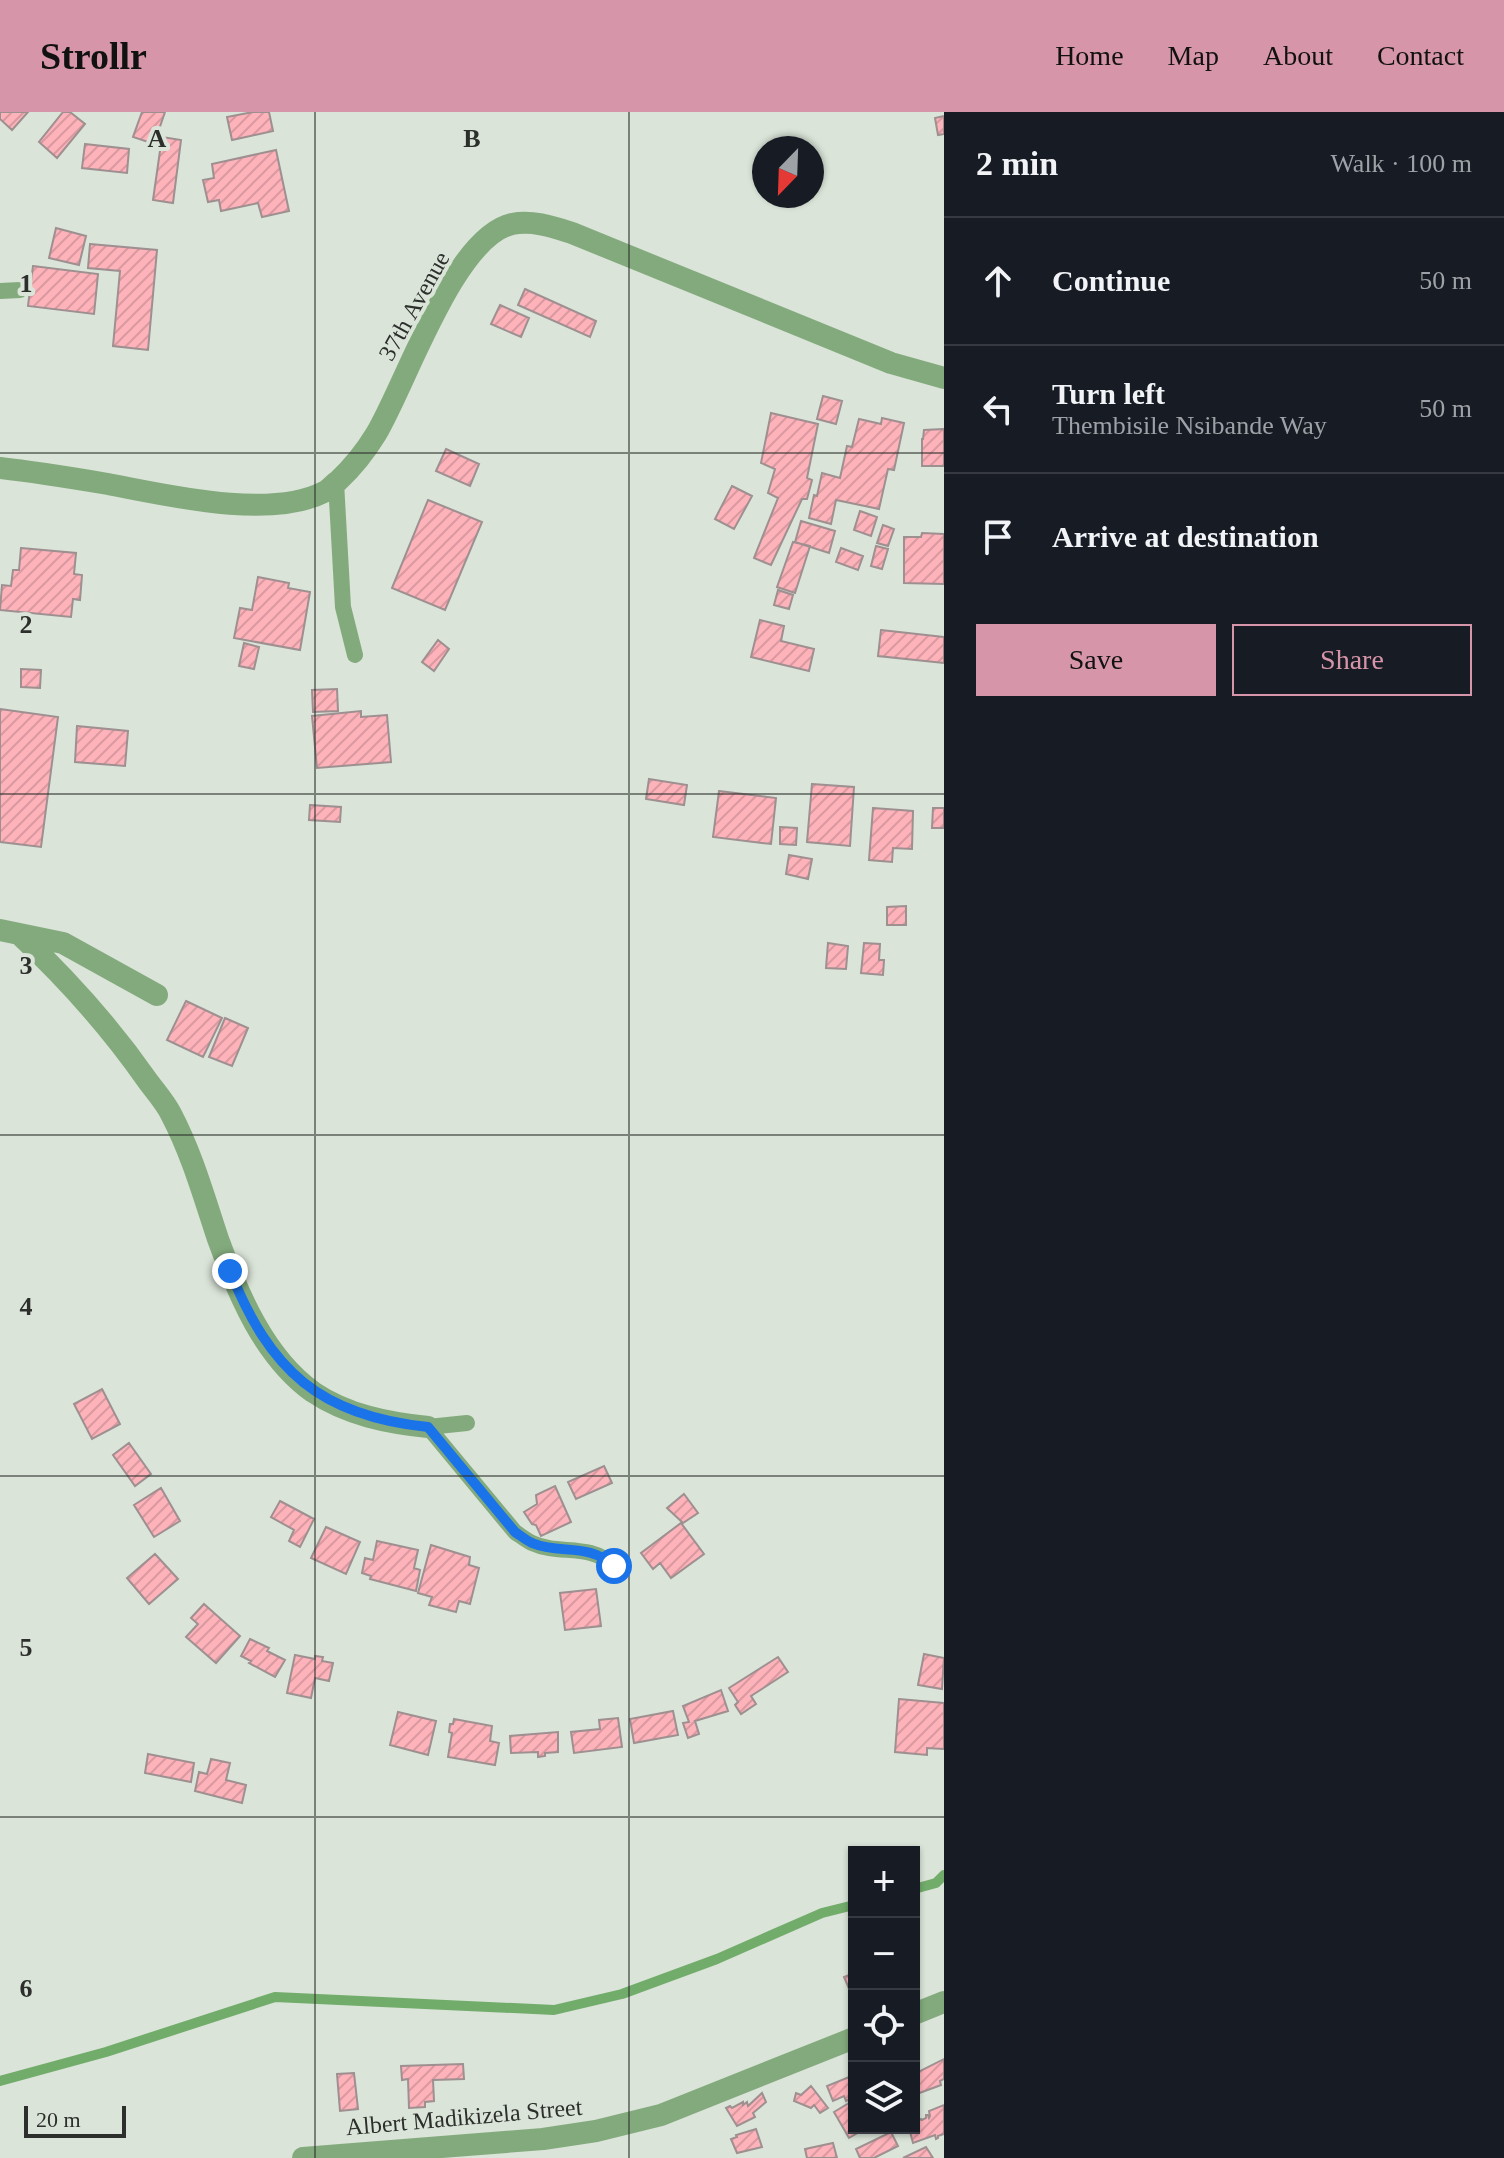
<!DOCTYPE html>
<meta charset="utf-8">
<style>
:root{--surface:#171b24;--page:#242831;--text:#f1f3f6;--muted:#9ea1a6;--line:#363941;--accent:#d695a9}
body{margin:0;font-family:Georgia,serif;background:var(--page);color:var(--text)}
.controls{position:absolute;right:24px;bottom:24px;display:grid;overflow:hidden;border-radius:0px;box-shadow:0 2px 6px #0004}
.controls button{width:72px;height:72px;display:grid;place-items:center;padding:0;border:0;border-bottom:2px solid var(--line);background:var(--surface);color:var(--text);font:40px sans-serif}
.compass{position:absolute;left:752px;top:24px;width:72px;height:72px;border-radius:50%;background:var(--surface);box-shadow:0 2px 6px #0004;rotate:203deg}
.scale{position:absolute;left:24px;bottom:20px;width:102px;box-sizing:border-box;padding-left:8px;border:4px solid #2c2f2b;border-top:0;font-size:22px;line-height:28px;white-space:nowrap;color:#2c2f2b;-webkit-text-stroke:6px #dae4d8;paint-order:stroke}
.stop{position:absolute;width:24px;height:24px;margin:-18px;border:6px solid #1a73e8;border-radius:50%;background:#fff}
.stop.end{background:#1a73e8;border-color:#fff;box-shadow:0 2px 8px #0008}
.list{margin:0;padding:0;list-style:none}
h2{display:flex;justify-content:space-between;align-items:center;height:104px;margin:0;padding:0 32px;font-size:34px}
h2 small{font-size:26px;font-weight:400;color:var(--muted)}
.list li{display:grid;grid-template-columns:52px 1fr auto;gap:24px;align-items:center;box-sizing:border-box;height:128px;padding:0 32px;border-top:2px solid var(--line)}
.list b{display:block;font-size:30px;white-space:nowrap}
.list p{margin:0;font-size:26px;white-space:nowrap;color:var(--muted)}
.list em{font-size:26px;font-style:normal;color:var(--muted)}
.actions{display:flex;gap:16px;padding:24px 32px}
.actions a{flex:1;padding:18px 0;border:2px solid var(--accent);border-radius:0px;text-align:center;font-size:28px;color:var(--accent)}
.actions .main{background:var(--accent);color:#111}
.icon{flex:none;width:44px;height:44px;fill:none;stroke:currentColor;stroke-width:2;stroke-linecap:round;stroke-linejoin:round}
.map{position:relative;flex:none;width:944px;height:2046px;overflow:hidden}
header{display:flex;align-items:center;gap:48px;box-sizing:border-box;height:112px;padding:0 40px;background:var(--accent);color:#111}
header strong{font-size:38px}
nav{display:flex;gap:44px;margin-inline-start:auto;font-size:28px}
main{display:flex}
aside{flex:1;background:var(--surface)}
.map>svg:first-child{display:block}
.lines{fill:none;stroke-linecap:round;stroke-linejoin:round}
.stream{stroke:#72ac6b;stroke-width:10}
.building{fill:url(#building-hatch);stroke:#9e8f90;stroke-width:2}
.service{stroke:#83aa7d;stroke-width:16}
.minor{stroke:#83aa7d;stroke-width:22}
.route{stroke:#1a73e8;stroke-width:10}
.grid{fill:none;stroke:#2c2f2b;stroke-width:2;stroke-opacity:0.55}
.labels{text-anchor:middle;stroke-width:8;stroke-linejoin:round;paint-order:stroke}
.street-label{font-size:24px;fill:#2c2f2b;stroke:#dae4d8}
.grid-label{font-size:26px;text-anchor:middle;font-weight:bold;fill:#2c2f2b;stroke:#dae4d8;stroke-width:8;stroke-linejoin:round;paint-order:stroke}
</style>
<header>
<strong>Strollr</strong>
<nav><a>Home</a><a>Map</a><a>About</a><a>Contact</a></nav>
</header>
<main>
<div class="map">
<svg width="944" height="2046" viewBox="0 0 944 2046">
<defs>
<pattern id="building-hatch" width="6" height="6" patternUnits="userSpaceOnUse" patternTransform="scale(2)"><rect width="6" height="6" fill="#feb2ba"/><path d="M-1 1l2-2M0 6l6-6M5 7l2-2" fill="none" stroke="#da99a0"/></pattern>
</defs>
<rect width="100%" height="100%" fill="#dae4d8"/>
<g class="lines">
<path class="stream" d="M914 1777 936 1771 944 1763
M0 1969 106 1940 275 1885 554 1898 622 1882 717 1847 822 1801 854 1793"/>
</g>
<path class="building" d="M0 0H28L12 18 0 7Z
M63 0H70L85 12 57 46 39 30Z
M142 0H165L154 32 133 25Z
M253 0H269L273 19 232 28 227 5Z
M944 4V22L938 23 935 6Z
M162 25 181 28 173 91 153 88Z
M85 32 129 37 127 61 82 56Z
M276 38 289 99 262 105 258 91 221 99 219 88 208 90 203 68 214 66 212 52Z
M56 116 86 124 79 153 49 146Z
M90 132 157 138 148 238 113 234 120 159 88 156Z
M33 154 98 162 94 202 28 194Z
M525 177 596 209 590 225 518 193Z
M500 193 529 206 521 225 491 212Z
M823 284 842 289 836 312 817 307Z
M771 301 818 312 807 366 812 368 807 387H802L771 453 754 446 778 386 768 381 775 357 761 351Z
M882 306 904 311 894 358 888 357 879 397 836 388 831 412 809 406 814 383 817 384 822 361 840 366 847 334 852 335 859 307 881 312Z
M944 317V354H922V327H923L924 318Z
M446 337 479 352 470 374 436 359Z
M732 374 752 384 734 417 715 407Z
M428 388 482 410 445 498 392 476Z
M860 399 877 405 871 424 854 418Z
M801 409 835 419 829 441 795 430Z
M883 413 894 417 888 434 877 431Z
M922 421 944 422V472L904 471V425H921Z
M793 430 810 434 795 481 777 475Z
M876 434 888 437 882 457 871 454Z
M21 436 76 441 74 462 82 463 80 488 73 487 71 505 0 498 2 473 11 474 13 458H19Z
M841 436 863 444 858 458 836 450Z
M258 465 289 471 288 476 310 480 300 538 234 526 240 496 252 498Z
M778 478 793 483 789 497 774 493Z
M760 508 784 514 781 529 814 537 809 559 751 545Z
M881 518 944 525V551L878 544Z
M438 528 449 537 434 559 422 550Z
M244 531 259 535 254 557 239 554Z
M21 557 41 558 40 576 21 575Z
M337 577 338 599 313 600 312 578Z
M0 597 58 605 41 735 0 730Z
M361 599V605L387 603 391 650 317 656 312 604Z
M77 614 128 619 125 654 75 650Z
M649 667 687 673 684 693 646 687Z
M812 672 854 675 850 734 807 730Z
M719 679 776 686 771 732 713 725Z
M310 693 341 695 340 710 309 708Z
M873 696 913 699 912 737 893 736 892 750 869 748Z
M933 696H944V716H932Z
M780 715 797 716 796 733 780 732Z
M789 743 812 747 808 767 786 762Z
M906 794V813H887V795Z
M828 831 848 834 846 857 826 856Z
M864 831 880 832 879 848H884L883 863 861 861Z
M186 889 222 906 203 945 167 928Z
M225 906 248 916 232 954 209 945Z
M102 1277 120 1312 92 1327 74 1292Z
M129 1331 151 1362 135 1374 113 1343Z
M604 1354 612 1371 576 1387 568 1370Z
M555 1374 571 1410 541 1424 536 1413 532 1412 524 1400 537 1392 536 1383Z
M161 1376 180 1409 154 1425 134 1393Z
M684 1382 698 1401 683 1411 667 1396Z
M280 1389 314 1407 300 1435 289 1429 294 1418 271 1405Z
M681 1411 704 1442 671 1466 660 1451 653 1457 641 1441Z
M326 1415 360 1430 346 1462 311 1446Z
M377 1429 418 1438 414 1456 420 1458 416 1479 370 1467 371 1464 362 1461 365 1446 373 1448Z
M431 1433 470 1445 469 1453 479 1456 470 1492 459 1489 456 1500 429 1493 432 1485 418 1481Z
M155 1442 178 1467 149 1492 127 1466Z
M596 1477 601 1514 565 1518 560 1481Z
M204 1492 240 1524 216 1551 186 1525 198 1512 191 1506Z
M250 1527 269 1536 267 1539 285 1548 275 1565 249 1551 251 1549 241 1544Z
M924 1542 944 1546 942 1577 918 1573Z
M295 1543 315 1547V1544L323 1545 322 1549 333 1551 329 1569 315 1566 311 1586 287 1581Z
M778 1545 788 1560 751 1584 756 1592 741 1602 735 1593 738 1590 729 1576Z
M721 1578 728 1599 695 1609 699 1622 688 1626 683 1611 689 1610 683 1594Z
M899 1587 944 1591V1637L927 1636V1643L895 1640Z
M673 1599 678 1623 634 1631 630 1607Z
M398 1600 436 1609 428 1643 390 1633Z
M618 1606 622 1635 574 1641 571 1620 600 1617 599 1608Z
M454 1607 492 1614 490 1629 499 1631 495 1653 448 1645 452 1621 449 1620 450 1612H453Z
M558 1620V1640L545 1641V1644L538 1645V1640L511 1641 510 1624Z
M148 1642 194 1651 191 1670 145 1661Z
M211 1647 230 1651 226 1668 246 1673 242 1691 195 1679 199 1660 207 1662Z
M854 1861V1888L844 1865Z
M944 1947V1967L940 1969 941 1973 914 1983V1962Z
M463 1952 464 1967 433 1968 434 1989 425 1990V1995L409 1996 408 1967 402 1968 401 1954Z
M354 1961 358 1997 340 1999 337 1962Z
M854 1963V1982L851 1983 852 1986 846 1989 844 1984 833 1989 827 1974Z
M811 1974 828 1996 820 2001 814 1993 811 1996 794 1989 796 1981 801 1983Z
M762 1981 766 1990 753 2001 755 2005 737 2014 726 1996 730 1994 732 1996 743 1990V1993L747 1990 748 1994Z
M854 1988V2016H866L849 2026 834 2000Z
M944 1993V2022L938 2024V2026L936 2027 935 2023 913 2031 909 2016H914V2011L921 2007 922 2008 926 2006V2003H928L929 2006 930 2004 929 1999Z
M756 2017 762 2035 737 2041 731 2027 737 2025 736 2023Z
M891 2020 898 2034 874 2046H860L856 2037Z
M833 2031 837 2046H807L805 2037Z
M926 2035 933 2046H903Z"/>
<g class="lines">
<path class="service" d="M0 179 20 178
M336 370 343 495 355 543
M428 1315 515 1420C521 1424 526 1428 532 1431 560 1444 588 1430 614 1454
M428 1315 467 1311"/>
<path class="minor" d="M0 356C36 360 72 366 108 372 166 383 270 408 324 380 329 378 333 372 338 369 353 355 365 340 376 322 406 272 454 125 512 112 533 108 553 115 572 121L891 251 944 266
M0 818 63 831 157 883
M19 822C66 866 110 915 147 968 155 979 165 990 171 1002 192 1042 204 1085 218 1127 238 1182 264 1245 313 1280 347 1303 388 1311 428 1315
M914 1902 944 1890
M303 2046 543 2027 596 2019 661 2003 854 1926"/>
</g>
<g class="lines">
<path class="route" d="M230 1159C270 1259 320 1304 428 1315L515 1420C521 1424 526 1428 532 1431 560 1443 588 1430 614 1454"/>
</g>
<path class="grid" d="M315 0V2046M629 0V2046M0 341H944M0 682H944M0 1023H944M0 1364H944M0 1705H944"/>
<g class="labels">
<g class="street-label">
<text transform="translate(414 194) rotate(-61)" y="8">37th Avenue</text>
<text transform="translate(464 2005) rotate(-5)" y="8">Albert Madikizela Street</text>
</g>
</g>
<g class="grid-label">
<text x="157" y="35">A</text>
<text x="472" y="35">B</text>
<text x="26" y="180">1</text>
<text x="26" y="521">2</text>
<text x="26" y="862">3</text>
<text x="26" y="1203">4</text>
<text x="26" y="1544">5</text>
<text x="26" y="1885">6</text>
</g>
</svg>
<div class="controls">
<button>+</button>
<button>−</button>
<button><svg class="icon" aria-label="locate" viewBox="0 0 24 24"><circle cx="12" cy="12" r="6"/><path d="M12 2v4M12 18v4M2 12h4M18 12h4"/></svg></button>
<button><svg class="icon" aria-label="layers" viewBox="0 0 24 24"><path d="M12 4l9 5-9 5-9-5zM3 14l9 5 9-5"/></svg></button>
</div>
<svg class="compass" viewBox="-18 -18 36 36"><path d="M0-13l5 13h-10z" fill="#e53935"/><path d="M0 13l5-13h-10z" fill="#9ea1a6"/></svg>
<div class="scale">20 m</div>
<div class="stop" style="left:614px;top:1454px"></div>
<div class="stop end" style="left:230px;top:1159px"></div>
</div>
<aside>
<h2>2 min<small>Walk · 100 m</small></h2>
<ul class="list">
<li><svg class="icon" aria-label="ahead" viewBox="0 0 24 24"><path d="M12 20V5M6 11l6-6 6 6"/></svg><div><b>Continue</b></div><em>50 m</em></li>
<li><svg class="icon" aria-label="left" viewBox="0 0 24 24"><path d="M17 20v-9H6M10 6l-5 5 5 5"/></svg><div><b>Turn left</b><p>Thembisile Nsibande Way</p></div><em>50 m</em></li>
<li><svg class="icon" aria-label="arrive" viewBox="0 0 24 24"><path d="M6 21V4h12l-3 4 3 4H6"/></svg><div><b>Arrive at destination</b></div></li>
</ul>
<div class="actions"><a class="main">Save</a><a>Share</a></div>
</aside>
</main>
